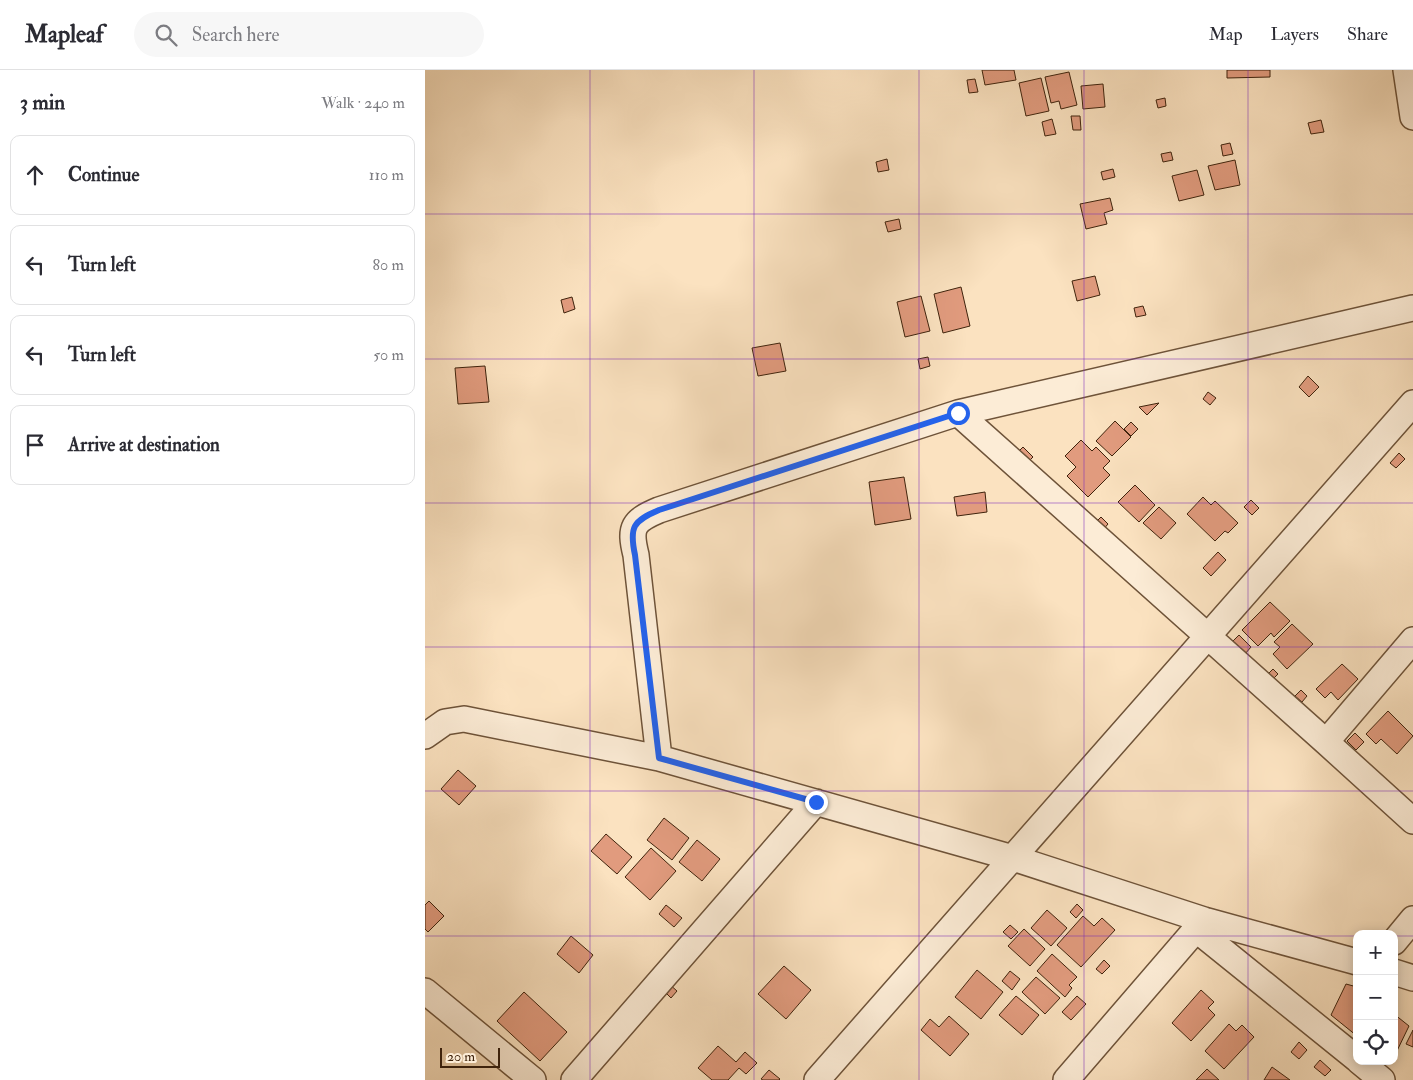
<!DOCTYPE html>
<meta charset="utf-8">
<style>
:root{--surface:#fff;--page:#f7f7f7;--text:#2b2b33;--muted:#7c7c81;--line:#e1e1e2}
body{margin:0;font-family:"IM FELL Double Pica",serif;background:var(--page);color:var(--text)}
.controls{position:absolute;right:15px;bottom:15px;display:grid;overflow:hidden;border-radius:10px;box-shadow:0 2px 12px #0003}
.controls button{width:45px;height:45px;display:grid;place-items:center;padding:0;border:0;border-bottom:1px solid var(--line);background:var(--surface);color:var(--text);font:25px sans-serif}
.scale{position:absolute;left:15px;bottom:12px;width:60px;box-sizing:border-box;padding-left:5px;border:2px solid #3f230c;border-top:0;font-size:14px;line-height:18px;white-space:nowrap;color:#3f230c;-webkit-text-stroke:4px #fcecd6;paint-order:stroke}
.stop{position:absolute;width:15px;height:15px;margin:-11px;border:4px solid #2563eb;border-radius:50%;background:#fff}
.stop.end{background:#2563eb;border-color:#fff;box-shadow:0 1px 5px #0008}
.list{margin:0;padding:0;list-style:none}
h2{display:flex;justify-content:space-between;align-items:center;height:65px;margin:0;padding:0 20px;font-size:21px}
h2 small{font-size:16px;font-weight:400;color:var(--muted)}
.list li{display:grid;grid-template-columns:32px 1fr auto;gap:15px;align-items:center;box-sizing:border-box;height:80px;margin:0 10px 10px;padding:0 10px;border:1px solid var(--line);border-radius:10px}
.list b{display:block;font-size:19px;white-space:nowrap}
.list em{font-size:16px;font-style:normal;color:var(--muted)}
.icon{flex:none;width:28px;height:28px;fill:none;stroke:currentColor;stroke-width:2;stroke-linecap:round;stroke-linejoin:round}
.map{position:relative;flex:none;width:988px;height:1010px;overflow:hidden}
header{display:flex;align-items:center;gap:30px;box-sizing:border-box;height:70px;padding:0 25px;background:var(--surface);border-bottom:1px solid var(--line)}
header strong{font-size:24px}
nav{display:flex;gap:28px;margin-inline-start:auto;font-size:18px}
.search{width:350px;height:45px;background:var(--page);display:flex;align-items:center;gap:12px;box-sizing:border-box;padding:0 18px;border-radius:28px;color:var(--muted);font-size:19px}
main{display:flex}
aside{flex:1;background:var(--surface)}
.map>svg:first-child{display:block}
.building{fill:#e19b7e;stroke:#3f230c}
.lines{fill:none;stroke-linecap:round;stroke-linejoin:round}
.minor-casing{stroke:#6e5339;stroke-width:28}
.minor{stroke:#fcecd6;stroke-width:25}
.route{stroke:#2563eb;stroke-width:6}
.grid{fill:none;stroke:#7b2cbf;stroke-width:1;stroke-opacity:0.55}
</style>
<header>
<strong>Mapleaf</strong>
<div class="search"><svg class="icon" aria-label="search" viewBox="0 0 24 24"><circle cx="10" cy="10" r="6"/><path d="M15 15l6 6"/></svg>Search here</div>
<nav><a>Map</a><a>Layers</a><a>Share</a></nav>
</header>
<main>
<aside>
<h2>3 min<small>Walk · 240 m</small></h2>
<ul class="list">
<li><svg class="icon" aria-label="ahead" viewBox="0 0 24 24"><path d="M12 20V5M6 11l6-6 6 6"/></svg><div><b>Continue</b></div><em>110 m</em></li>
<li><svg class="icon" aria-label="left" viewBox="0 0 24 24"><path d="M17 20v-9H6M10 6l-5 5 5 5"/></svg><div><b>Turn left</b></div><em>80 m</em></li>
<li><svg class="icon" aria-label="left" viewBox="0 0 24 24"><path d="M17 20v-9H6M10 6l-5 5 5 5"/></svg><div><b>Turn left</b></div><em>50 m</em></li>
<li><svg class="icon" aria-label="arrive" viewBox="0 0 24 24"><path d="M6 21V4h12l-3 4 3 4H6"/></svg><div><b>Arrive at destination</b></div></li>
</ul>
</aside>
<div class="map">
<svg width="988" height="1010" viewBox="0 0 988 1010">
<rect width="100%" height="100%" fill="#fbe2c0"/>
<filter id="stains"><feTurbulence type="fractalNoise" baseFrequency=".004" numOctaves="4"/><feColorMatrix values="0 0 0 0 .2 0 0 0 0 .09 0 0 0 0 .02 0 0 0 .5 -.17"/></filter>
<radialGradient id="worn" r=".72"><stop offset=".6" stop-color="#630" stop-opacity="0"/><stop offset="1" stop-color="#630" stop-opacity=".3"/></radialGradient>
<path class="building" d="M557 0H589L591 10 560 15Z
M802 0H845V7L802 8Z
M644 2 652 35 636 39 634 31 626 33 620 7Z
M616 8 624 41 601 46 594 13Z
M550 9 553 22 544 23 542 10Z
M678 14 680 37 658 39 656 16Z
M740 28 741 36 733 38 731 30Z
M646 46H655L656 60H648Z
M627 49 631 64 620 66 617 52Z
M896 50 899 62 886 64 883 53Z
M805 73 808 84 798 86 796 75Z
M746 82 748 90 738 92 736 84Z
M462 89 464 100 453 102 451 92Z
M810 90 815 115 790 120 783 96Z
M688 99 690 107 678 110 676 102Z
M772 100 779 125 754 131 747 106Z
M685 128 688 140 679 143 682 154 661 159 655 134Z
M474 149 476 159 463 162 460 152Z
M670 206 675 225 652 231 647 211Z
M536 217 545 256 518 263 509 224Z
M496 226 505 261 480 267 472 232Z
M147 227 150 239 139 243 136 230Z
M718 236 721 245 711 247 709 238Z
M355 273 361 301 333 306 327 278Z
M503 287 505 296 495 299 493 289Z
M60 296 64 332 33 334 30 298Z
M883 306 894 317 884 327 874 317Z
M783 322 791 328 785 335 778 329Z
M734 333 722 345 714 337Z
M690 351 706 367 687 386 671 371Z
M706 352 713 359 706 366 699 359Z
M656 370 667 381 671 377 685 391 678 398 685 405 663 427 642 406 651 397 640 386Z
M598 377 608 387 601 394 591 384Z
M974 383 980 389 971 398 965 393Z
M479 407 486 449 450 455 444 412Z
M710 415 730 435 714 452 693 432Z
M560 422 562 442 532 446 529 427Z
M778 427 786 435 790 431 813 453 803 463 800 461 790 471 762 444Z
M826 430 834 438 827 445 819 437Z
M734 437 751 453 736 469 718 453Z
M676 447 683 454 677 461 670 453Z
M793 482 801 490 786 506 778 498Z
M845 532 865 551 849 567 846 563 833 576 817 560Z
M867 554 888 574 862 599 848 584 855 577 849 572Z
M814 565 826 577 820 584 807 572Z
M917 594 933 609 913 630 906 622 900 628 891 619Z
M848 599 853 604 847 610 842 605Z
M876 620 882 626 877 632 870 626Z
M963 641 988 666 972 684 956 669 951 674 941 664Z
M930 663 939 672 931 680 922 671Z
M33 700 51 716 34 735 16 719Z
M239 748 264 768 247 790 222 770Z
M181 764 207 787 192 804 166 781Z
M272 770 295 789 277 811 254 792Z
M226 778 251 801 225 830 200 807Z
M4 831 19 846 3 862 0 859V835Z
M652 834 658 840 651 848 645 842Z
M241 835 257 848 249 857 234 844Z
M622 840 642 858 626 876 606 858Z
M658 846 669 856 677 848 690 860 656 897 632 875Z
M585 855 593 862 586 869 578 862Z
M599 859 620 879 605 896 583 876Z
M146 866 168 885 154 903 132 884Z
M627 884 652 907 644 915 647 918 640 927 612 901Z
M679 890 685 896 677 904 671 899Z
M359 896 386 920 361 949 333 924Z
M552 900 578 922 556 949 530 927Z
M585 901 595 909 587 920 577 911Z
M611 907 635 928 620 944 597 922Z
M243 913 252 921 246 928 237 919Z
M921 914 932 917V966L906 945Z
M776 920 789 932 783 938 790 945 766 971 747 953Z
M99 922 142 962 115 991 72 951Z
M591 926 614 945 597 965 574 945Z
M652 926 661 934 646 950 637 942Z
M969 944 984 956 969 987Z
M524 946 544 964 525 986 496 960 505 949 514 957Z
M804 954 811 961 817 955 829 967 799 999 780 981Z
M988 960V977L981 974Z
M874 972 882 980 874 989 866 982Z
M293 976 311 992 320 982 332 993 321 1004 314 998 303 1010H287L273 998Z
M895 990 906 1000 900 1006 889 997Z
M847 997 865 1010H839Z
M782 999 794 1010H771Z
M344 1000 355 1009 354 1010H338L336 1009Z"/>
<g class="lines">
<defs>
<path id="minor" d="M981 0 988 47
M533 343 901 672 988 751
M0 666 20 652 39 649 234 688 588 788 779 850 932 892
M901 672 988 570
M234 688 211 485C204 457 208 451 234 440L533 343 988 238
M772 860 932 989
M969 872 988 849
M969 902 988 908
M0 921 108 1010
M934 991 957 1010
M149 1010 391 732
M392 1010 988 333
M641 1010 779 850"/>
</defs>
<use href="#minor" class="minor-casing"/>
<use href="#minor" class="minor"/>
</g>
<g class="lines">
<path class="route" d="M391 732 234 688 210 485C204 457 208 451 234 440L533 343"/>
</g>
<path class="grid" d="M165 0V1010M329 0V1010M494 0V1010M659 0V1010M823 0V1010M0 144H988M0 289H988M0 433H988M0 577H988M0 721H988M0 866H932M969 866H988"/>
<rect width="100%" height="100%" filter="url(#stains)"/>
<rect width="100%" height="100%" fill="url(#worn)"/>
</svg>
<div class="controls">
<button>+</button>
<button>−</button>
<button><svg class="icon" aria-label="locate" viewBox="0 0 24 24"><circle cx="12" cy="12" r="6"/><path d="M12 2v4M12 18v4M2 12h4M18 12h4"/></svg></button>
</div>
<div class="scale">20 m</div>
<div class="stop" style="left:533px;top:343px"></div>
<div class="stop end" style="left:391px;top:732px"></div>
</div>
</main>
